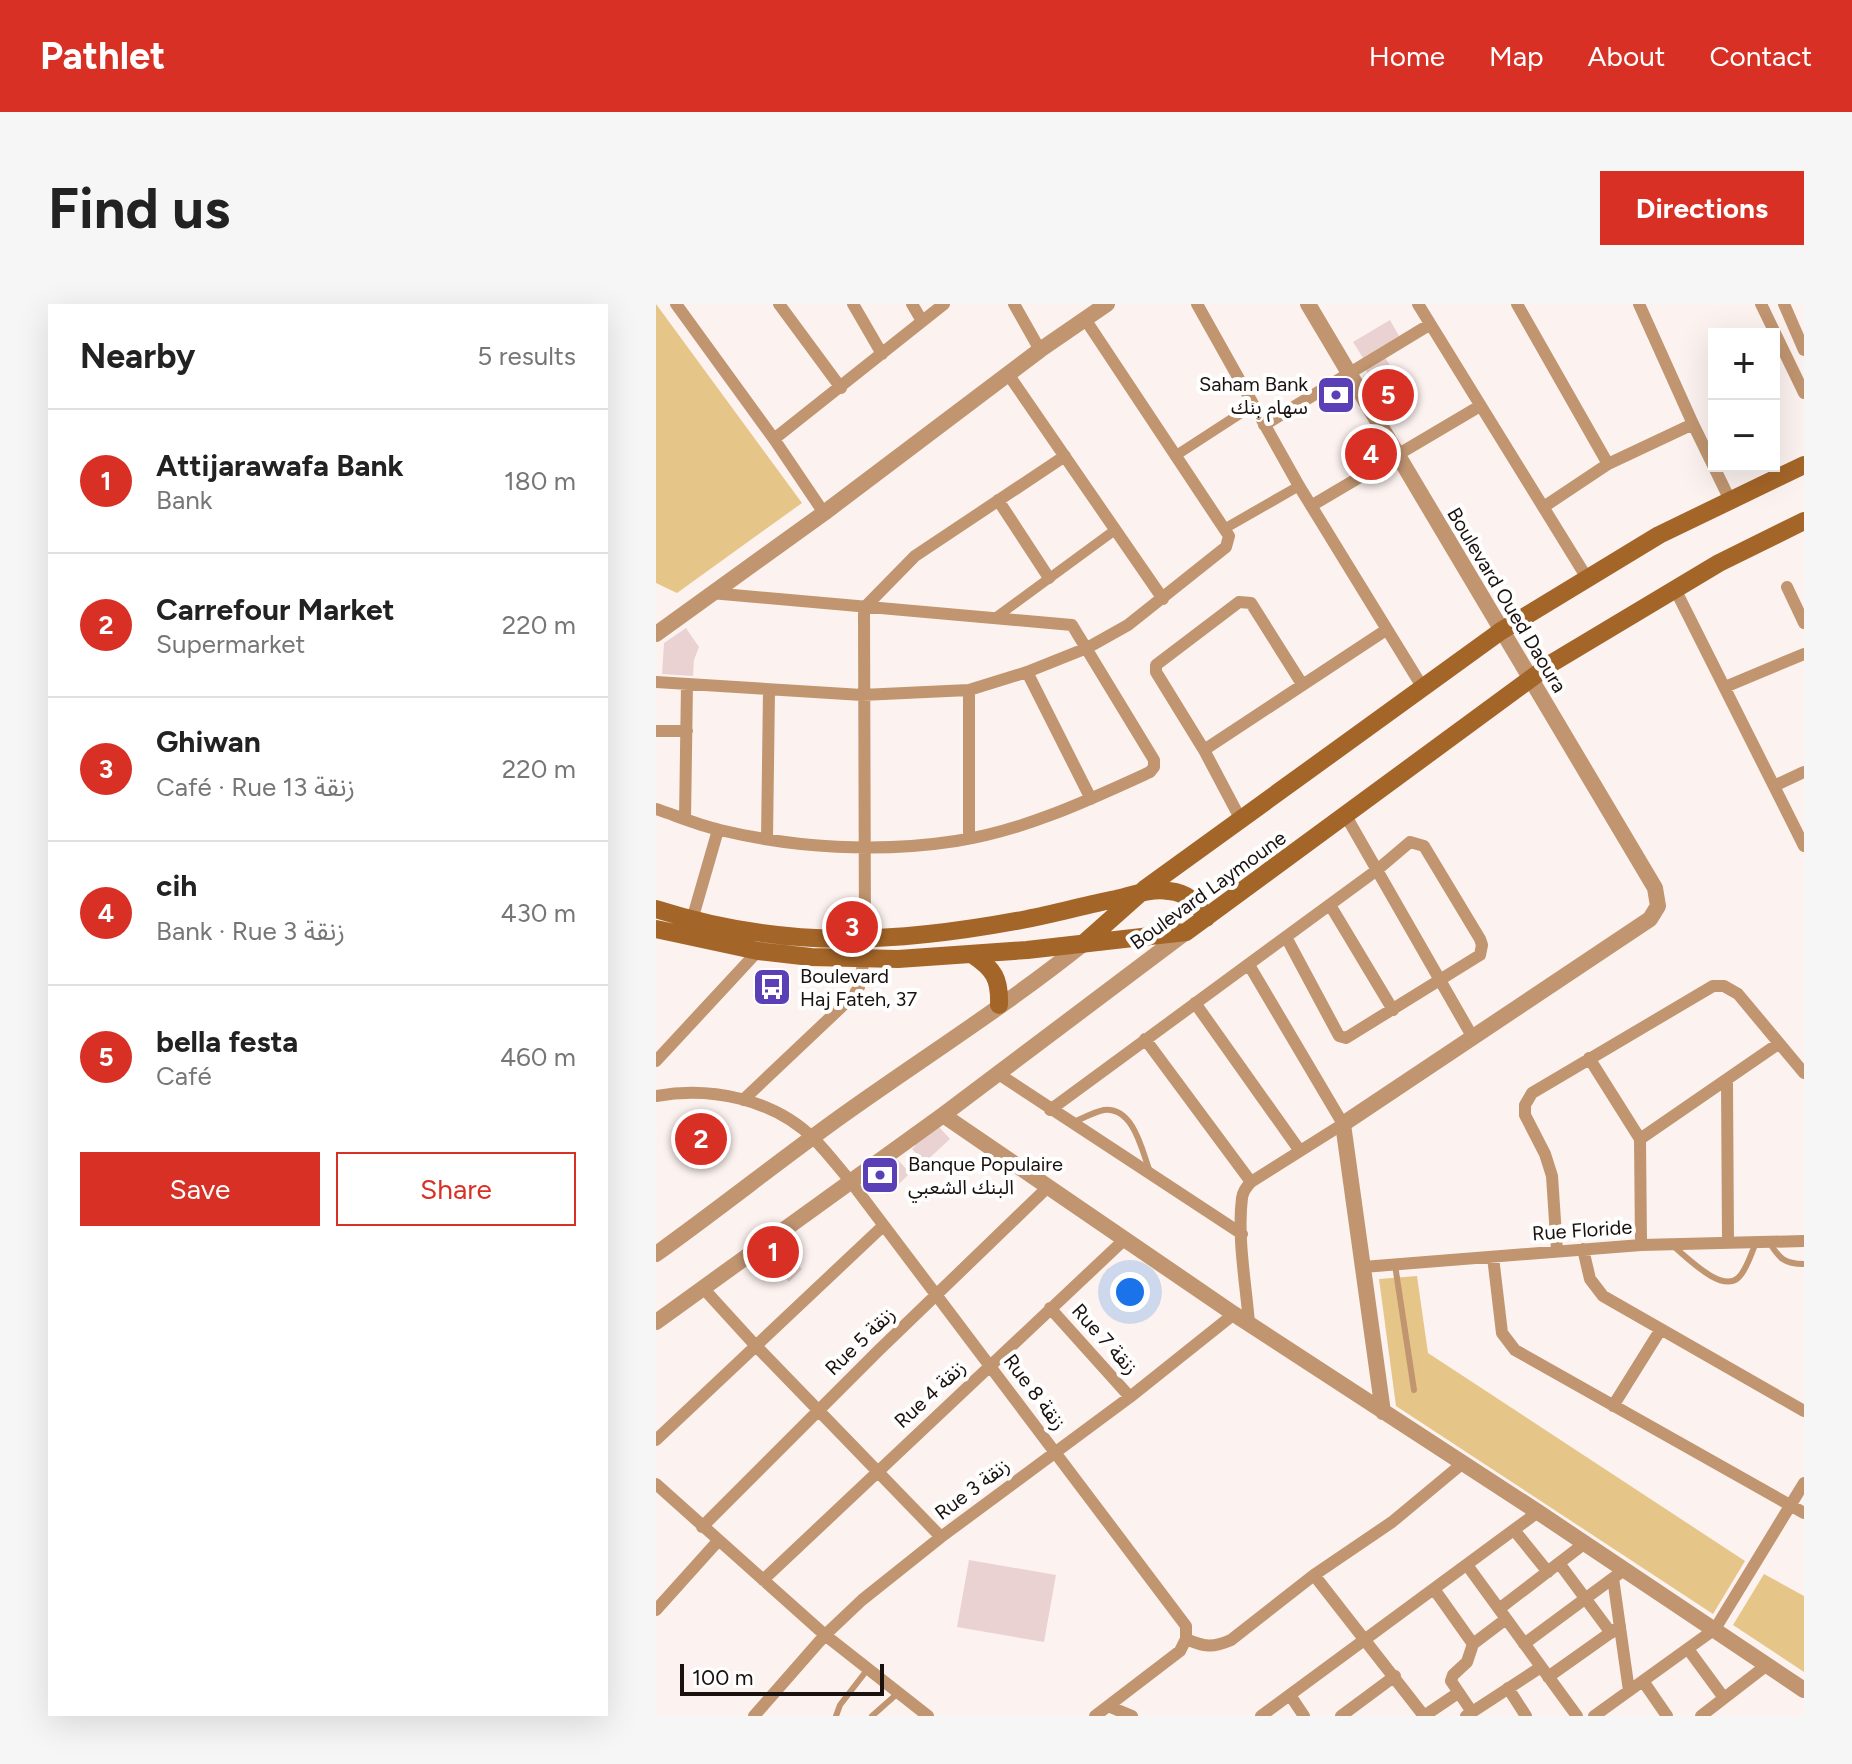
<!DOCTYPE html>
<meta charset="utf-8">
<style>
:root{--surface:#fff;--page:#f6f6f6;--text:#222;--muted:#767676;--line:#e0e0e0;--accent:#d93025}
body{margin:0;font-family:Figtree,"Noto Sans Arabic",sans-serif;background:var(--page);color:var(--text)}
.controls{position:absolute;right:24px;top:24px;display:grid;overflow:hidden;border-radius:0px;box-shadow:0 8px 32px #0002}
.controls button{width:72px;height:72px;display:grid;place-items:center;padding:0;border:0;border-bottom:2px solid var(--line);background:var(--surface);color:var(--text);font:40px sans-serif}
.scale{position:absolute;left:24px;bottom:20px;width:204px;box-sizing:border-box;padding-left:8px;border:4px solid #1a120f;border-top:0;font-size:22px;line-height:28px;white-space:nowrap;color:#1a120f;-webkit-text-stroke:6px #fff;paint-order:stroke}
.you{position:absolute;left:474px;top:988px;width:28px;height:28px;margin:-20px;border:6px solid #fff;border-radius:50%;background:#1a73e8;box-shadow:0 0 0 12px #1a73e833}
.badge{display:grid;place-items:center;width:52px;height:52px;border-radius:50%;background:var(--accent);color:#fff;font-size:26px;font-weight:700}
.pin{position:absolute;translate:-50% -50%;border:4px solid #fff;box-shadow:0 2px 8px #0006}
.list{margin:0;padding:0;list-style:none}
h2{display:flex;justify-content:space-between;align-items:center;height:104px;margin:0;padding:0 32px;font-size:34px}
h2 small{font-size:26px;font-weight:400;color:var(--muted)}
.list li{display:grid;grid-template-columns:52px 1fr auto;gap:24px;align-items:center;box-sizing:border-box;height:144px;padding:0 32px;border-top:2px solid var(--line)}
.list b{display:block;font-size:30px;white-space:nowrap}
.list p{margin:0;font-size:26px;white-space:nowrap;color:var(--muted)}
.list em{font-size:26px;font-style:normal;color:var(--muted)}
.actions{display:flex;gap:16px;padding:24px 32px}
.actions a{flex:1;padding:18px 0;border:2px solid var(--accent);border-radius:0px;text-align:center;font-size:28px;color:var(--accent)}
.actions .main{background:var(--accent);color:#fff}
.map{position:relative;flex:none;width:1148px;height:1412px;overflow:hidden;border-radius:0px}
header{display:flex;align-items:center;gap:48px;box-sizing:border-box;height:112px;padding:0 40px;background:var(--accent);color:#fff}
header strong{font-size:38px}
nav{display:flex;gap:44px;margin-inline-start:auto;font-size:28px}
.intro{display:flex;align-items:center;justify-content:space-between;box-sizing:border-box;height:192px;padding:0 48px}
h1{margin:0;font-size:56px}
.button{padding:20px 36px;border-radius:0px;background:var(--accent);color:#fff;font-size:28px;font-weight:700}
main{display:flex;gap:48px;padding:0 48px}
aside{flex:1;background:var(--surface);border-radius:0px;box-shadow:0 8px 32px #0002}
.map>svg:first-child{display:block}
.green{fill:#e6c688}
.building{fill:#ebd2d2}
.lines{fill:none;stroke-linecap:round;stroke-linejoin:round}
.service{stroke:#c09570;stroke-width:6}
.pedestrian{stroke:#c09570;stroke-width:10}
.minor{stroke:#c09570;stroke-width:12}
.tertiary{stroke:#c09570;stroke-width:16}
.secondary{stroke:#a46528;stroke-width:18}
.labels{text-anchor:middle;stroke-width:8;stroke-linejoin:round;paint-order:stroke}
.poi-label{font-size:20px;fill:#1a120f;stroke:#fff;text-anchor:start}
.street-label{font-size:20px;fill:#1a120f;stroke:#fff}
</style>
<header>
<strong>Pathlet</strong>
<nav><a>Home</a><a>Map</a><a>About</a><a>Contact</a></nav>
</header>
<div class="intro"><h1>Find us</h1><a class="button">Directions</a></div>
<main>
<aside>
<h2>Nearby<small>5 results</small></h2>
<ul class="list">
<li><span class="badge">1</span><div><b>Attijarawafa Bank</b><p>Bank</p></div><em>180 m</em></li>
<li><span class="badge">2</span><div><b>Carrefour Market</b><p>Supermarket</p></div><em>220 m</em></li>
<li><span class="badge">3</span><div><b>Ghiwan</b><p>Café · Rue 13 زنقة</p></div><em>220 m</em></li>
<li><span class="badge">4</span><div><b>cih</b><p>Bank · Rue 3 زنقة</p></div><em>430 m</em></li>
<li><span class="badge">5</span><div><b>bella festa</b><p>Café</p></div><em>460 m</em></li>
</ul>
<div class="actions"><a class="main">Save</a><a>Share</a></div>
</aside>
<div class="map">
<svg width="1148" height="1412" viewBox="0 0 1148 1412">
<rect width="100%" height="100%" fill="#fcf2ef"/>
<path class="green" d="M0 0 146 199 21 289 0 279Z
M761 972 772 1049 1089 1257 1057 1310 740 1102 723 975Z
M1108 1270 1148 1292V1368L1077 1321Z"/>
<path class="building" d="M734 16 743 32 707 54 697 38Z
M729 53 741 74 722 86 709 65Z
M30 324 43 343 38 356 37 372 6 370 8 339Z
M283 823 294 835 268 859 256 845 259 842 257 840Z
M241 855 254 869 232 891 218 877 217 870 229 857 234 863Z
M121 940 146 965 133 978 107 951Z
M313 1256 400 1271 388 1338 301 1323Z"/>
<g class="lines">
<path class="service" d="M418 818C427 814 438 808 448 806 478 803 486 847 494 868
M1113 938C1123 954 1128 960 1148 960
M1017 942C1031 953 1065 989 1082 974 1091 966 1095 949 1100 939
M739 961 758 1086
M180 1412 184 1401 211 1366
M216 1412 242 1389"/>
<path class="pedestrian" d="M519 152 596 102
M568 225 643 182
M339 314 459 226"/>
<path class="minor" d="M20 0 118 135 168 209
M123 0 185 84
M197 0 226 50
M256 0 266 17
M358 0 384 46
M541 0 643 182 767 384
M762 0 931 274
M861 0 952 160
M983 0 1037 120 1074 196
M1105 0 1148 89
M1128 0 1148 46
M352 70 507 295
M608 121 773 21
M118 135 288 0
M342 196 393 274
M655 202 824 102
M889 202 952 160 1037 120
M1131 283 1148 319
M1019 285 1148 542
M371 368 435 495
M0 378 206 391 313 386 371 368 431 344 472 321 570 243 573 232 429 15
M1069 383 1148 350
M313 386V534
M0 427H31
M548 446 730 326
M1118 482 1148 468
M0 505C21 512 42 521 64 526 139 544 222 549 300 537 367 527 433 496 494 468L498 463V456L416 321 55 289
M690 512 816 732
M29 515 31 380
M585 516 548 446 500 368V361L583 298 595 299 646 380
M111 535 113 386
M674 601 737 706
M36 616 62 526
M209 637 208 304 259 252 409 152
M593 661 687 820 595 878C590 883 587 887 586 894 581 933 590 981 593 1019
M539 699 644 847
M489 735 595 878
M933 754 984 835 985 941
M0 757 102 647
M341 769 586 930
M1071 776 1072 939
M0 792C54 782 118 795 158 835 171 848 183 864 195 878L530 1322V1335L524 1347 439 1412
M87 796 197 692 203 683 208 654
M394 806 721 566 754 538 768 542 824 635 826 641 824 651 690 734 683 732 630 633
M984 835 1122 740
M927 945 934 975 947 992 1148 1107
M901 947 896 872 889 850 869 811V801L876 789 1057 682H1068L1082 690 1148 769
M837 953 846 1029 859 1046 1148 1209
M707 963 985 941 1148 937
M47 984 99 1041 285 1233
M394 1004 474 1093
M957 1102 1005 1025
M0 1136 227 922
M0 1180 169 1331 272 1412
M46 1223 222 1047 393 882
M858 1226 892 1268
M903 1259 955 1329
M811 1261 921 1412
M658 1271 768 1412
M957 1274 973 1387
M107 1276 469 935
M778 1285 817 1340 850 1315
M843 1305 929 1239
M0 1306 62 1237
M530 1335C548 1343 557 1344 575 1336L658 1271 736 1218 807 1159
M868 1340 968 1266
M1032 1345 1068 1394
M892 1373 964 1322
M987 1377 1011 1412
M852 1384 870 1412
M634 1391 648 1412
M452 1402 476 1412
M816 1408 795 1377 797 1371 811 1358 817 1340
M98 1412 169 1331 206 1296 285 1233 474 1093 578 1010
M605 1412 882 1208
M685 1412 739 1372
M768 1412 802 1389
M810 1412 885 1363
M938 1412 1059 1325 1148 1179
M1045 1412 1111 1361"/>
<path class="tertiary" d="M652 0 999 584 1002 602 994 615 687 820 727 1108
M0 330 168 209 384 46 451 0
M287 811 578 1010 882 1208 1148 1386
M0 950C63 905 124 856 187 811 267 754 351 701 427 640
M0 1018 287 811 530 628"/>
<path class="secondary" d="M0 605C129 646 240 640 371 615 401 609 430 601 460 595 477 591 495 584 513 587 532 589 541 598 550 614
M0 625 102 647 155 653 242 655 371 646 530 628 896 359 1063 259 1148 217
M427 640 490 584 845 327 1003 231 1148 161
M317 651C338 665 344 675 343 701"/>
</g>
<defs>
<symbol id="bank-square" viewBox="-11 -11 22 22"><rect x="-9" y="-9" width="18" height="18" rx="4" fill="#5a3fb7" stroke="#fff"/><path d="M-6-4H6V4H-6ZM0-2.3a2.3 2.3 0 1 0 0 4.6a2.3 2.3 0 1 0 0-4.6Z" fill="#fff"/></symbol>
<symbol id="bus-square" viewBox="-11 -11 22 22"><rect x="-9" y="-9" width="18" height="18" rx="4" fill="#5a3fb7" stroke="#fff"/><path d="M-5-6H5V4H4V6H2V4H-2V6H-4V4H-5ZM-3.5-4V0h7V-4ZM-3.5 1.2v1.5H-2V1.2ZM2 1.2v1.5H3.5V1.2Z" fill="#fff"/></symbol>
</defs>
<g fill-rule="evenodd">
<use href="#bank-square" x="658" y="69" width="44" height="44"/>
<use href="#bus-square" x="94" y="661" width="44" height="44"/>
<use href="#bank-square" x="202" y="849" width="44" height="44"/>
</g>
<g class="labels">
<g class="poi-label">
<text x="652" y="87" text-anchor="end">Saham Bank<tspan x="652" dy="23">سهام بنك</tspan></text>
<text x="144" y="679">Boulevard<tspan x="144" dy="23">Haj Fateh, 37</tspan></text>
<text x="252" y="867">Banque Populaire<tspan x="252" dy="23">البنك الشعبي</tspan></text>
</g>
<g class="street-label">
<text transform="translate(851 296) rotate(59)" y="7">Boulevard Oued Daoura</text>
<text transform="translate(552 586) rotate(-36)" y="7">Boulevard Laymoune</text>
<text transform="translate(926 926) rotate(-4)" y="7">Rue Floride</text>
<text transform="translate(449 1035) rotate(48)" y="7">Rue 7 زنقة</text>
<text transform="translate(204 1037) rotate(-44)" y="7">Rue 5 زنقة</text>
<text transform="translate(379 1088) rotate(53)" y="7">Rue 8 زنقة</text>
<text transform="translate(274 1090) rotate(-43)" y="7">Rue 4 زنقة</text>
<text transform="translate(316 1185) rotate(-37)" y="7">Rue 3 زنقة</text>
</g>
</g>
</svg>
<div class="controls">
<button>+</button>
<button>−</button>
</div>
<div class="scale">100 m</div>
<div class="you"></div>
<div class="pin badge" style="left:117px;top:948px">1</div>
<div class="pin badge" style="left:45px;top:835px">2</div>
<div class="pin badge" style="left:196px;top:623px">3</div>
<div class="pin badge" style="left:715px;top:150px">4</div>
<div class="pin badge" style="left:732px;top:91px">5</div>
</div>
</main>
